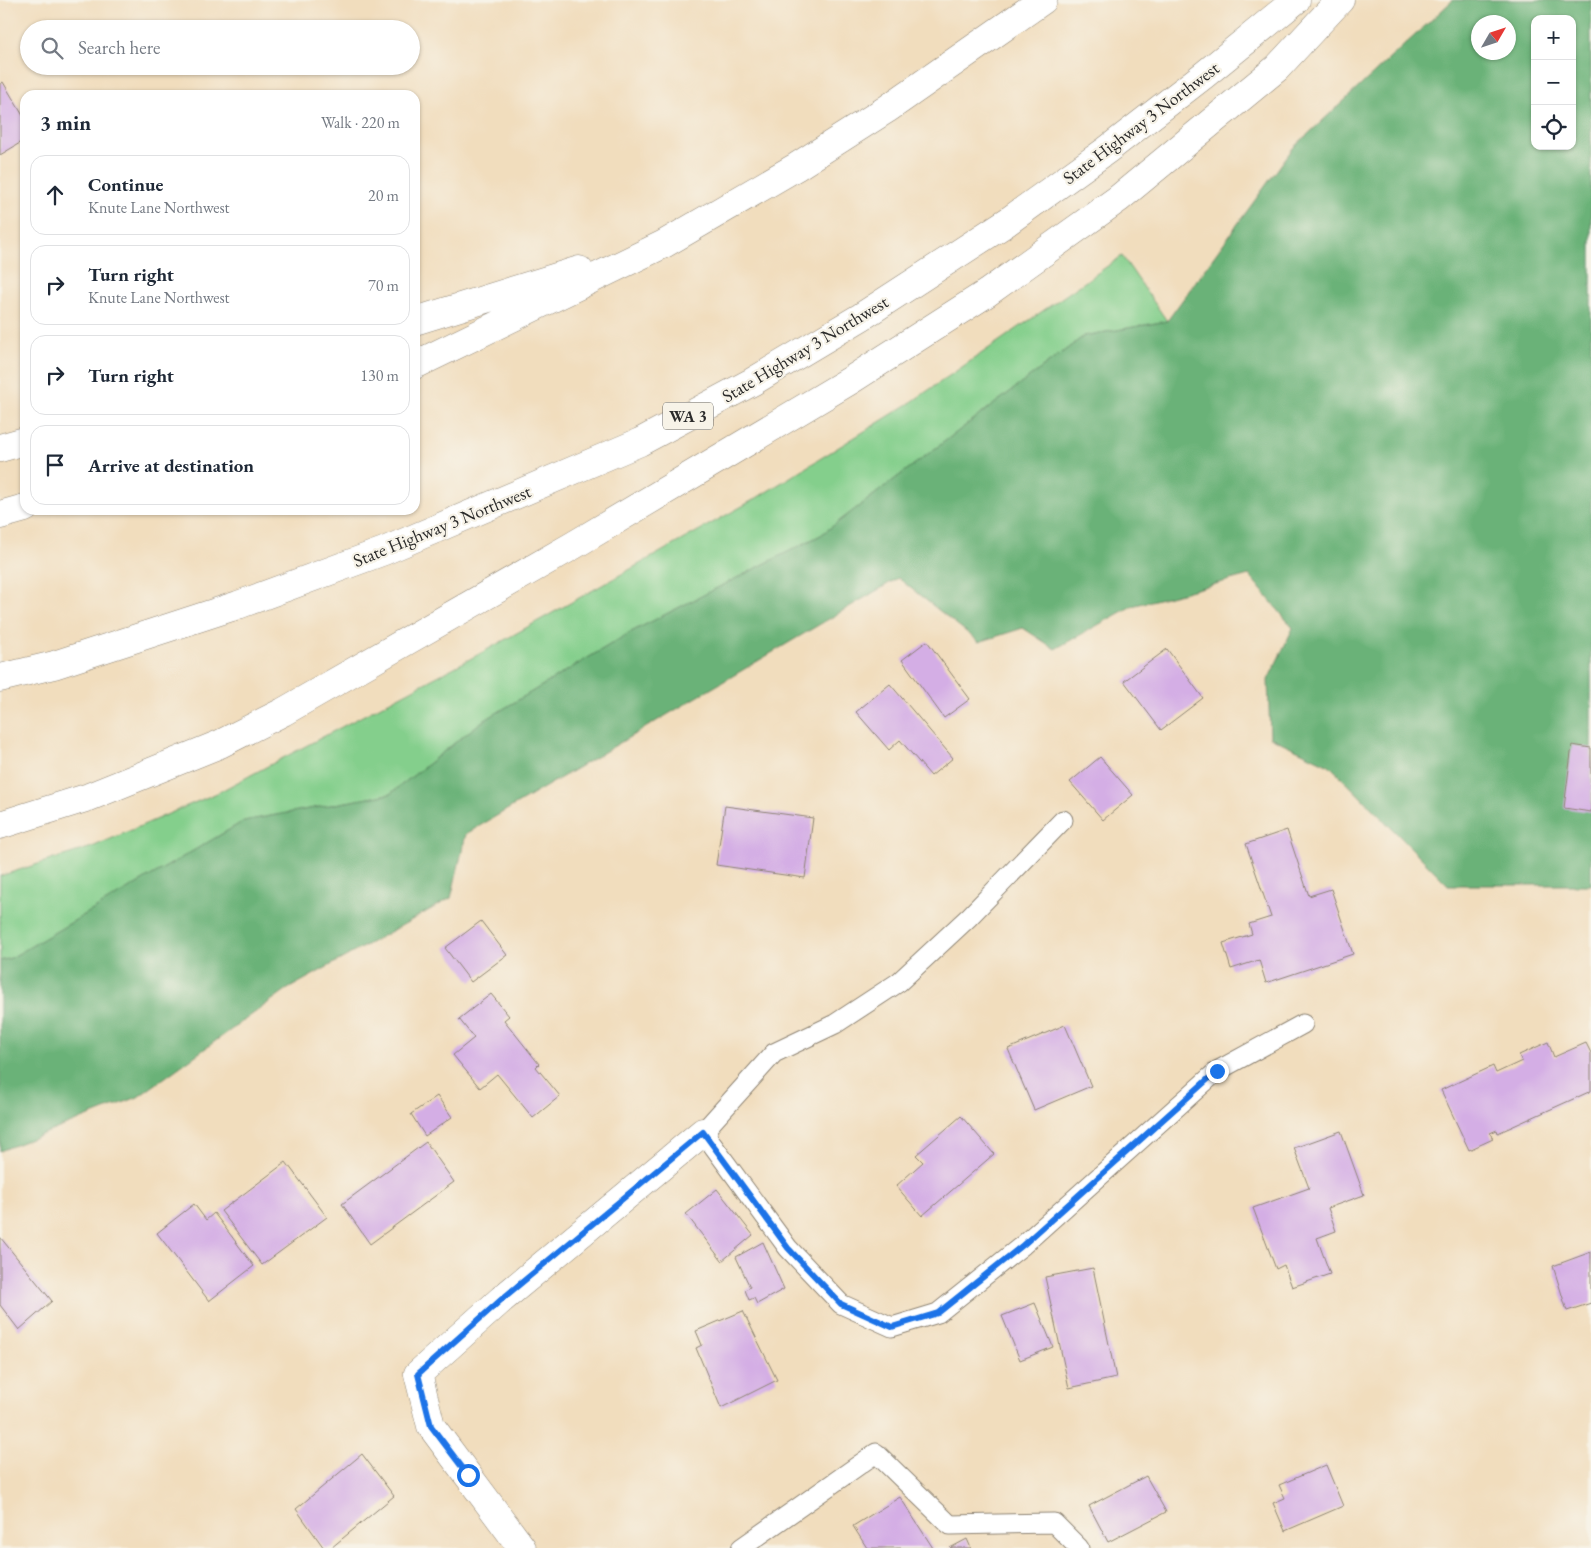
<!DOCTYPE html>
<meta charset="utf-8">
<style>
:root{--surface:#fff;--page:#f2f2f3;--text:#1f2937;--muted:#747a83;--line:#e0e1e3}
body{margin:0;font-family:"EB Garamond",serif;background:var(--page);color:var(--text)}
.controls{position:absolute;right:15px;top:15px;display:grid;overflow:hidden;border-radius:10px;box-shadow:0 1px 4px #0004}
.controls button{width:45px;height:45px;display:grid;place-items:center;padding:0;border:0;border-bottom:1px solid var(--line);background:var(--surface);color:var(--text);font:25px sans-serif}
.compass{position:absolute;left:1471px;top:15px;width:45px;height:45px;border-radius:50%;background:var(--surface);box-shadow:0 1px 4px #0004;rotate:51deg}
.stop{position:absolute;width:15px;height:15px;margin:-11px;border:4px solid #1a73e8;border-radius:50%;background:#fff}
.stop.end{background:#1a73e8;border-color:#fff;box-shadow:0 1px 5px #0008}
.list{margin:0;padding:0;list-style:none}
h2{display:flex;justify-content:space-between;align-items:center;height:65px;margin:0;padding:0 20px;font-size:21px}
h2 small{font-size:16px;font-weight:400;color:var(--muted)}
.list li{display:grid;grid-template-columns:32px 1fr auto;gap:15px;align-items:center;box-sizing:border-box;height:80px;margin:0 10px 10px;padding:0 10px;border:1px solid var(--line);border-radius:15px}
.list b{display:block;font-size:19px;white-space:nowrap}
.list p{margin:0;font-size:16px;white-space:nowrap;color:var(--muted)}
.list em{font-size:16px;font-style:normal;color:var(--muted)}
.icon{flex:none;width:28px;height:28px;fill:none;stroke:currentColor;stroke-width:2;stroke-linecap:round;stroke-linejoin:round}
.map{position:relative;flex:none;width:1591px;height:1548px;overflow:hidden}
.search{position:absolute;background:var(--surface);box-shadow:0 1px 4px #0004;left:20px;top:20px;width:400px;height:55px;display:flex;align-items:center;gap:12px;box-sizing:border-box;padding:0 18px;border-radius:28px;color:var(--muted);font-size:19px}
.panel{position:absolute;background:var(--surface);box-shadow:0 1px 4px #0004;left:20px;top:90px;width:400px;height:425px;border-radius:15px}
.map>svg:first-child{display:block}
.green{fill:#84cf8c;stroke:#587d5c}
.forest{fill:#6bb278;stroke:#4b6e52;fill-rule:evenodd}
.building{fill:#d4aee5}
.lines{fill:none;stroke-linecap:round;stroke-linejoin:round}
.lane-casing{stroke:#8e8474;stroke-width:21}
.street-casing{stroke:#8e8474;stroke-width:29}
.highway-casing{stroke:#8e8474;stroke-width:29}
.lane{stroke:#fff;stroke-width:19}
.street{stroke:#fff;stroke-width:28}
.highway{stroke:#fff;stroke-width:28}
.route{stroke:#1a73e8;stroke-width:6}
.labels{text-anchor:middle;stroke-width:4.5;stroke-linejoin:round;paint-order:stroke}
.shield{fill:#f7f3e8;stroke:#686764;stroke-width:1}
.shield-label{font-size:16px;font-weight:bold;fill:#2b2b2b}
.street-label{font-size:18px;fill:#2b2b2b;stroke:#f7f3e8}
</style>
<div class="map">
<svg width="1591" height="1548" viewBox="0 0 1591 1548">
<rect width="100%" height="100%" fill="#f7f3e8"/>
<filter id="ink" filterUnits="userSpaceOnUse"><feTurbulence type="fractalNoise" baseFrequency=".02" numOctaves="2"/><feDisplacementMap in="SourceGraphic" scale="10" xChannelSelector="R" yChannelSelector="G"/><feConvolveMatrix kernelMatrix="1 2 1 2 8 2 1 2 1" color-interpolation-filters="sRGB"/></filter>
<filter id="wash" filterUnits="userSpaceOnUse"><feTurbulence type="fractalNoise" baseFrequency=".0096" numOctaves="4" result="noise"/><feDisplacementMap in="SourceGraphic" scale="20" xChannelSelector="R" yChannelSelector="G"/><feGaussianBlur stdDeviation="1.12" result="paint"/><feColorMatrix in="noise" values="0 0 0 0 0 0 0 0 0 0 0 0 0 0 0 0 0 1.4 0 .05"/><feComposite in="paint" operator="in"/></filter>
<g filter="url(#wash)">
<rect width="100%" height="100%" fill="#f1ddbd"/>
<path class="green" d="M1122 256 1167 321 1084 336 821 535 631 632 480 723 390 794 244 821 11 958 0 961V876L92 847 217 793 483 652 755 499 910 403Z"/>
<path class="forest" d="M1453 0H1591V885H1448L1329 765 1270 737 1268 680 1293 628 1249 575 1132 606 1055 649 1023 628 979 642 898 578 466 834 451 898 286 990 138 1097 0 1151V961L11 958 244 821 390 794 480 723 631 632 821 535 1084 336 1167 321 1293 148ZM1535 19H1572V146H1535ZM1478 22H1508V52H1478Z"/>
<g id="blocks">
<path class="building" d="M3 82 25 119V140L0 155V84Z
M927 641 970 699 944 718 902 660Z
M1167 649 1203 698 1161 730 1124 681Z
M890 684 953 758 931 776 900 740 889 750 856 712Z
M1572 745 1591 748V812L1564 808Z
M1100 757 1133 795 1103 820 1070 782Z
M725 806 813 818 805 878 716 865Z
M1287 830 1309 896 1331 889 1353 954 1266 983 1259 960 1231 969 1223 943 1252 934 1249 924 1271 917 1246 844Z
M481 921 507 955 471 982 445 948Z
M491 994 509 1016 504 1020 539 1064 536 1067 560 1096 533 1118 497 1074 480 1088 453 1055 474 1038 459 1019Z
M1065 1025 1091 1086 1034 1110 1008 1049Z
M1548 1042 1554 1057 1586 1043 1591 1053V1091L1498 1133 1497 1130 1490 1133 1493 1139 1469 1150 1441 1090 1493 1066 1496 1073 1522 1061 1519 1055Z
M437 1096 452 1117 425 1136 411 1114Z
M961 1116 994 1154 922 1216 896 1186 923 1162 916 1155Z
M1341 1131 1364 1195 1328 1208 1336 1231 1317 1238 1330 1274 1292 1287 1284 1265 1276 1269 1253 1208 1309 1188 1294 1148Z
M426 1142 454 1182 370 1244 342 1204Z
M286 1162 327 1217 262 1265 221 1211Z
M717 1189 753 1235 722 1261 686 1214Z
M194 1204 206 1220 214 1213 254 1266 209 1301 157 1233Z
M0 1237 52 1301 19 1330 0 1305Z
M763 1242 784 1289 757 1304 754 1298 749 1300 745 1290 750 1287 736 1257Z
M1591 1252V1303L1567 1311 1553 1266Z
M1093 1268 1116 1378 1069 1388 1045 1277Z
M1035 1303 1053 1347 1020 1360 1002 1316Z
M743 1311 777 1380 721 1408 696 1348 702 1345 696 1331Z
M362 1454 394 1496 331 1548H324L296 1509Z
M1326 1465 1343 1506 1285 1531 1273 1503 1285 1498 1279 1485Z
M1146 1476 1166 1512 1108 1542 1089 1506Z
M900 1497 933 1548H867L853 1526Z
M967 1539 971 1548H950Z"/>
</g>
</g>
<g filter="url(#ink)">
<use href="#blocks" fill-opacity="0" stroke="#8e8474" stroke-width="1"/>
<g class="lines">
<defs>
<path id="lane" d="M1063 820 969 917 899 982 835 1024 774 1053 703 1132 788 1248 841 1304 892 1327 938 1313 1023 1245 1217 1071 1303 1024
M741 1548 876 1453 950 1525 1054 1523 1079 1548"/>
<path id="street" d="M522 1548 431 1426 418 1374 502 1299 703 1132"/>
<path id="highway" d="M415 321 579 270
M415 365 664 244 796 167 887 109 1043 0
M0 448 25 441
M0 515 25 508
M0 678 54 665 238 605 384 551 640 442 752 382 861 317 1007 222 1107 150 1204 75 1296 0
M0 825 89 797 220 744 283 712 574 545 851 380 987 293 1118 199 1277 68 1340 0"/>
</defs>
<use href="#lane" class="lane-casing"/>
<use href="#street" class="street-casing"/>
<use href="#highway" class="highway-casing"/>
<use href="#lane" class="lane"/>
<use href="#street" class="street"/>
<use href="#highway" class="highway"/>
</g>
</g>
<g class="lines" filter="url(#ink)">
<path class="route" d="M468 1475 431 1426 418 1374 502 1299 703 1132 788 1248 841 1304 892 1327 938 1313 1023 1245 1217 1071"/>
</g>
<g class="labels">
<rect class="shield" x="663" y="402.5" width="50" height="27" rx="4"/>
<g class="shield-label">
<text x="688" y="422">WA 3</text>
</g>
<g class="street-label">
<text transform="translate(1141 123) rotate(-37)" y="6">State Highway 3 Northwest</text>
<text transform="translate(805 349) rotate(-31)" y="6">State Highway 3 Northwest</text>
<text transform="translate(442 526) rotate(-22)" y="6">State Highway 3 Northwest</text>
</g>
</g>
</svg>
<div class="controls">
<button>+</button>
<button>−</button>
<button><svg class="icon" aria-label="locate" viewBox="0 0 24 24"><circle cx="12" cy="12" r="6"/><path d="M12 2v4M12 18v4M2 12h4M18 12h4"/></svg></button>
</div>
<svg class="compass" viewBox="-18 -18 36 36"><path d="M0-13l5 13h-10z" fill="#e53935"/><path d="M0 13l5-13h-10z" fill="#747a83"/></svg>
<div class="stop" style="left:468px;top:1475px"></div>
<div class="stop end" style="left:1217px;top:1071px"></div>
<div class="search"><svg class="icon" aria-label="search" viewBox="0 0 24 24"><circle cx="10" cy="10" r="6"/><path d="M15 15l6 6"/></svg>Search here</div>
<section class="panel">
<h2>3 min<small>Walk · 220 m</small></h2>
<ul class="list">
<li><svg class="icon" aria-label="ahead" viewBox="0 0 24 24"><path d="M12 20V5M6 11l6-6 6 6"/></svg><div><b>Continue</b><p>Knute Lane Northwest</p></div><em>20 m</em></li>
<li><svg class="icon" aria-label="right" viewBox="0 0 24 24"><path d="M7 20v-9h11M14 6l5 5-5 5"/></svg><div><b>Turn right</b><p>Knute Lane Northwest</p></div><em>70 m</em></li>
<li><svg class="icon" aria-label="right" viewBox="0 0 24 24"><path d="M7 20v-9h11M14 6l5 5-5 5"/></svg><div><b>Turn right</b></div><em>130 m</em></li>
<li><svg class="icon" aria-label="arrive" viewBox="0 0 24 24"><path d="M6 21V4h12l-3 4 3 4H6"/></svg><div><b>Arrive at destination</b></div></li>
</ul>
</section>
</div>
